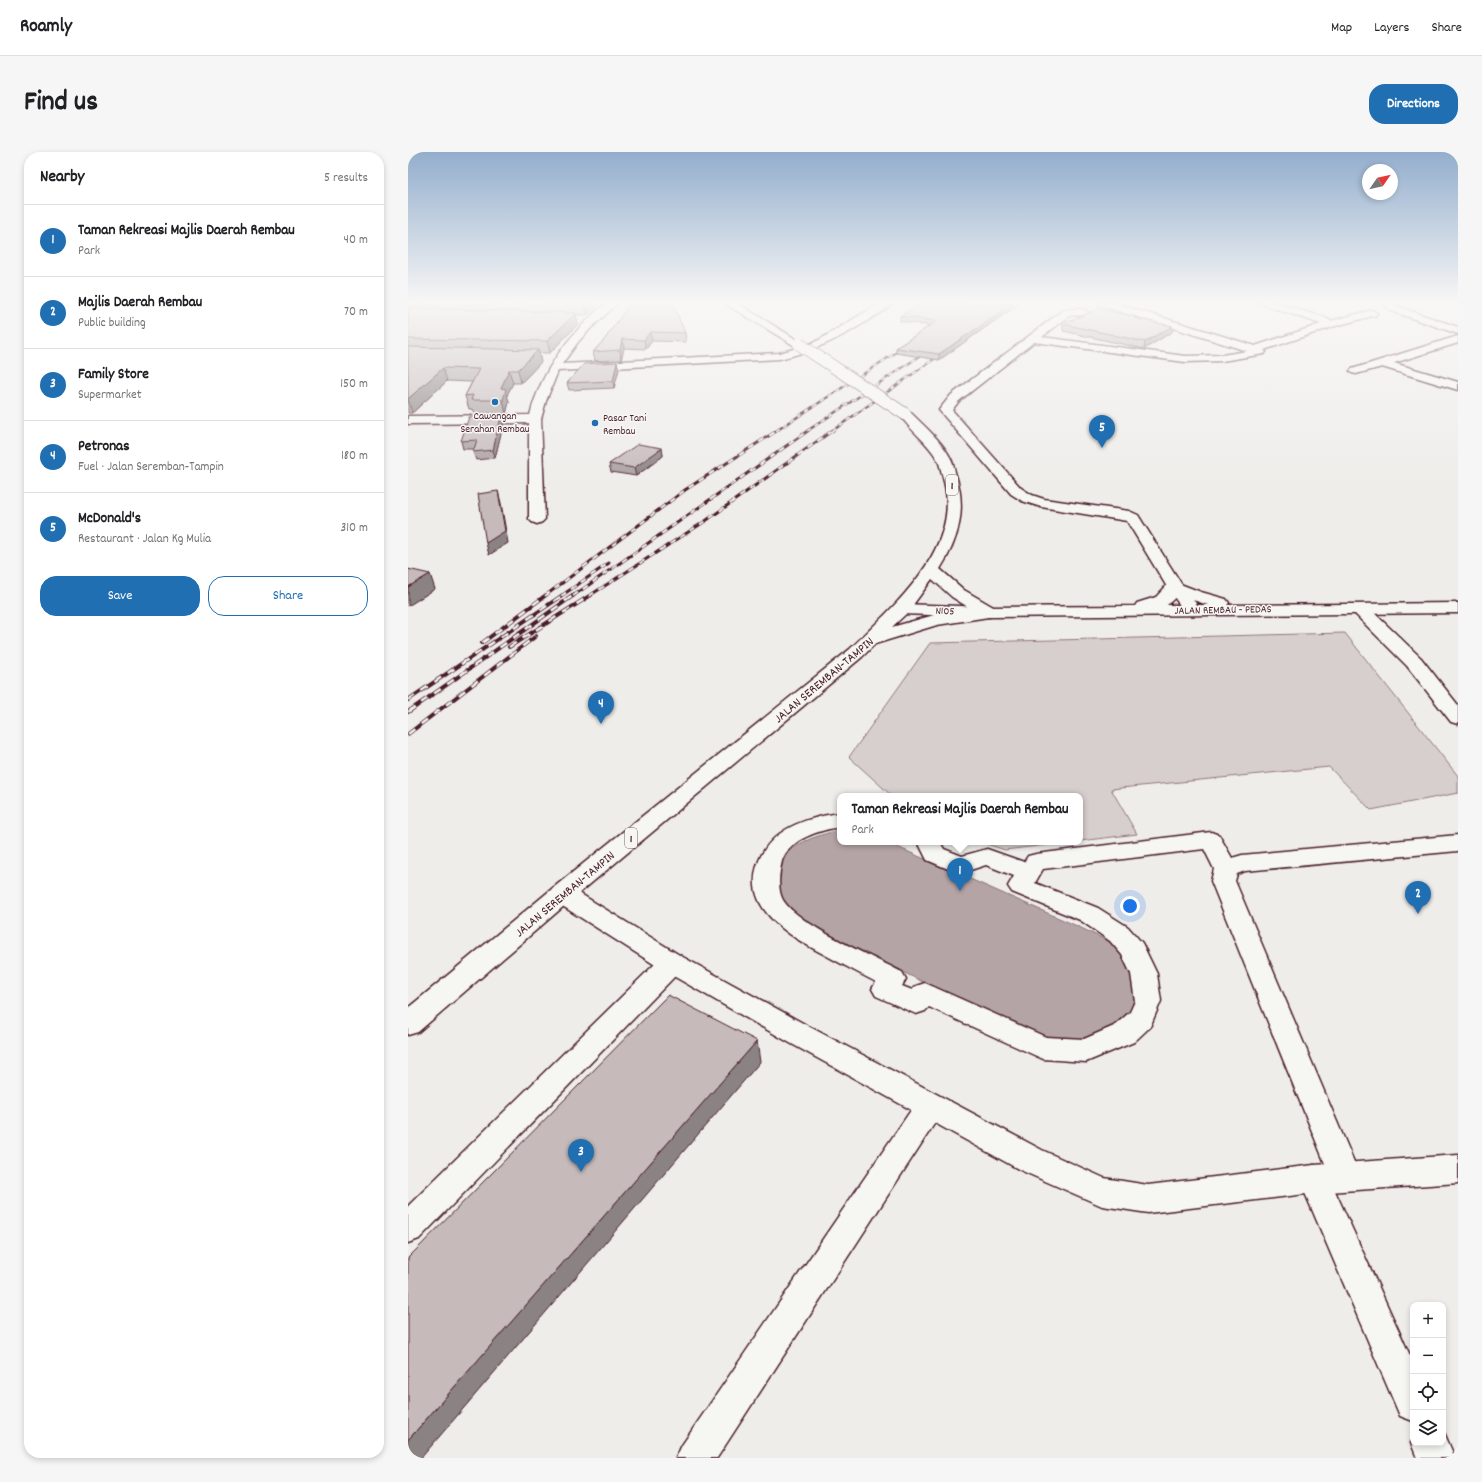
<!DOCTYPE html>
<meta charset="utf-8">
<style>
:root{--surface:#fff;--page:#f6f6f6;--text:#202124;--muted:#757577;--line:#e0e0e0;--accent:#1f6fb2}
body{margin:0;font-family:Dekko,sans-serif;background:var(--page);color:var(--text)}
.controls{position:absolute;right:12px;bottom:12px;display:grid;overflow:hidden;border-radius:8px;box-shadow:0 2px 6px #0003}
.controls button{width:36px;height:36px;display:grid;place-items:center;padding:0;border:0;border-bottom:1px solid var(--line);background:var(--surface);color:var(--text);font:20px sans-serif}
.compass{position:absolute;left:954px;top:12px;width:36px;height:36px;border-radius:50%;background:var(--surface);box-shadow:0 2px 6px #0003;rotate:56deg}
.you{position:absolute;left:722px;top:754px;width:14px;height:14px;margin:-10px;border:3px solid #fff;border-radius:50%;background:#1a73e8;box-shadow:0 0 0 6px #1a73e833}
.badge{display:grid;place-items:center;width:26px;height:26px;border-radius:50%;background:var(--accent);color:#fff;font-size:13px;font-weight:700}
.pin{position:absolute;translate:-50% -33px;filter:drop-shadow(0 1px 2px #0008)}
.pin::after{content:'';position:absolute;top:21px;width:14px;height:12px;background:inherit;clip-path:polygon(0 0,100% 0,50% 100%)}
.popup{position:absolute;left:429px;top:641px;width:246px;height:52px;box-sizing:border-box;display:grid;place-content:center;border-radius:8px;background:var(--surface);filter:drop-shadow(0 1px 3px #0005);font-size:13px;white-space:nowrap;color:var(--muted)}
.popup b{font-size:15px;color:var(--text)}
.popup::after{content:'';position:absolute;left:50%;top:100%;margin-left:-8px;border:8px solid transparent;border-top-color:var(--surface)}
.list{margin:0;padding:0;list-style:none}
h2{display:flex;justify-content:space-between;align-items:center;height:52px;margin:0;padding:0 16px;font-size:17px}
h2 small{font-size:13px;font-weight:400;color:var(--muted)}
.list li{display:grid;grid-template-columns:26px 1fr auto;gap:12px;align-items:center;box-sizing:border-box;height:72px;padding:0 16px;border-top:1px solid var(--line)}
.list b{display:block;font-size:15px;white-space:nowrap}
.list p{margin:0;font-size:13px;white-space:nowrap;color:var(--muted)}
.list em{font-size:13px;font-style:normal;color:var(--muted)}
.actions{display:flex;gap:8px;padding:12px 16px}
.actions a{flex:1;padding:9px 0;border:1px solid var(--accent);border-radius:16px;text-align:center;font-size:14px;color:var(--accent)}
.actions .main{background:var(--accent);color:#fff}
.icon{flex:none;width:22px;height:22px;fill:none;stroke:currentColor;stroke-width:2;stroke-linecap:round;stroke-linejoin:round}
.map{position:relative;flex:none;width:1050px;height:1306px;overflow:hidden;border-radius:16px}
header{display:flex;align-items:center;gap:24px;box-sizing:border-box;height:56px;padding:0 20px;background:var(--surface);border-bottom:1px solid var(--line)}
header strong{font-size:19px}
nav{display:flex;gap:22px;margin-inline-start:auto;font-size:14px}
.intro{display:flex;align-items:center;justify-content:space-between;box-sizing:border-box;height:96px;padding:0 24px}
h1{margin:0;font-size:28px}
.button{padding:10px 18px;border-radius:16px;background:var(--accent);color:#fff;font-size:14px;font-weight:700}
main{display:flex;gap:24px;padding:0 24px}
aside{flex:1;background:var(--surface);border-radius:16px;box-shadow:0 2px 6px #0003}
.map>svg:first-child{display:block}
.green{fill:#d7cfce;stroke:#90777c}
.water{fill:#b4a4a5;stroke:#8a6f74}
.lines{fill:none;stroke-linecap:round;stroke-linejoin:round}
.street-casing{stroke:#4a1f2b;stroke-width:3}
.secondary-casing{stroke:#4a1f2b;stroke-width:3}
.highway-casing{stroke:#4a1f2b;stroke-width:3}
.street{fill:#f6f6f2;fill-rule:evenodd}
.secondary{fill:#f6f6f2;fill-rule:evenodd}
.highway{fill:#f6f6f2;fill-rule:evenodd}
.rail-far2-casing{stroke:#4a1f2b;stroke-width:2.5}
.rail-far1-casing{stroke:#4a1f2b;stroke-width:3}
.rail-casing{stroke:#4a1f2b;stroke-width:4}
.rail-far2{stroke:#f6f6f2;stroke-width:1.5;stroke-dasharray:4.5;stroke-linecap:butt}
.rail-far1{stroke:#f6f6f2;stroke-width:2;stroke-dasharray:6;stroke-linecap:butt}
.rail{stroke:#f6f6f2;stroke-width:2.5;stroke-dasharray:8;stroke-linecap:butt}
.highway-bridge-casing{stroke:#4a1f2b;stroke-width:13;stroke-linecap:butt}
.highway-bridge{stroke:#f6f6f2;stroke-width:12}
.wall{fill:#aaa0a1;stroke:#4a1f2b}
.shaded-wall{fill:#8b8283;stroke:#4a1f2b}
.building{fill:#c6babb;stroke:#4a1f2b}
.poi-dot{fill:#1f6fb2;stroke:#f6f6f2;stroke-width:1.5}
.labels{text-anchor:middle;stroke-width:3;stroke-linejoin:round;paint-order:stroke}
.far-poi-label{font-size:11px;fill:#4a1f2b;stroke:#f6f6f2}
.far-street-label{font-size:11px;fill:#4a1f2b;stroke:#f6f6f2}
.shield{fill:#f6f6f2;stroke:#7e6067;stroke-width:1}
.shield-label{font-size:12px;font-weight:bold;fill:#4a1f2b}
.street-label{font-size:13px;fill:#4a1f2b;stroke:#f6f6f2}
</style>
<header>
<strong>Roamly</strong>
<nav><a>Map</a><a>Layers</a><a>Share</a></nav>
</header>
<div class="intro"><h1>Find us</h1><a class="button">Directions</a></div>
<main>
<aside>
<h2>Nearby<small>5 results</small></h2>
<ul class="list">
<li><span class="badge">1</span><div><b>Taman Rekreasi Majlis Daerah Rembau</b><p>Park</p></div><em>40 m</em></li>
<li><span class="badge">2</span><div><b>Majlis Daerah Rembau</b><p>Public building</p></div><em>70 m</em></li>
<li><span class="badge">3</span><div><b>Family Store</b><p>Supermarket</p></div><em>150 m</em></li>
<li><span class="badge">4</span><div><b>Petronas</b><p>Fuel · Jalan Seremban-Tampin</p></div><em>180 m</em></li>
<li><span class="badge">5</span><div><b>McDonald's</b><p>Restaurant · Jalan Kg Mulia</p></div><em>310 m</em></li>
</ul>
<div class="actions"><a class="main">Save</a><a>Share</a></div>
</aside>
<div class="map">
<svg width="1050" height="1306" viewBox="0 0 1050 1306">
<rect width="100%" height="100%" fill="#efedea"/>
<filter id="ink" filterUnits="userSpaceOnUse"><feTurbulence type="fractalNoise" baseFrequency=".025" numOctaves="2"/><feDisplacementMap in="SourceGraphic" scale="8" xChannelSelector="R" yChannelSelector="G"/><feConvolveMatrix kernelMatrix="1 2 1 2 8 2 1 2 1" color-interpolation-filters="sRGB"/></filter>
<g filter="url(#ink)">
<path class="green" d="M937 481 1050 624V641L963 658 921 615 703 637 729 682 672 689V644H484L441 605 522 491Z
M572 690H663L597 698Z"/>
<path class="water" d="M432 678V690H478L669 774 702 790 718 808 724 827 726 842 724 856 715 870 668 892 634 889 390 768 373 755 366 719C369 713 373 707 377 703 390 689 414 682 432 678Z"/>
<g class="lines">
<defs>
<path id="street" d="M198 151H210L182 177 170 190 154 212 371 201 397 194 411 188 472 151H485C479 158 469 162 462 167 433 186 405 200 371 207L150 219 138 249 133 267 137 367 134 370 129 372 124 370 121 367V271L0 272V264L122 263C134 217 162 181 198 151Z
M690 151H707L847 194 913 172 850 151H868L915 165 923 169 964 158 969 161 968 163 924 175 856 198 858 200 856 202 814 209 777 210 626 190 551 249 544 258 613 336 624 343 636 347 721 359 730 363 774 433 793 458 790 462 784 463 778 462 759 435 719 369 633 355 614 349 603 342 531 258 543 243 654 159C661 157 675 155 680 160L675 163 661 164 634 185 777 204 814 203 839 199 691 153Z
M974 151H986L991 155 1050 175V182L983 159Z
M1050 184V191L986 211 1050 230V238L974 215 948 222 944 221 942 219 944 217Z
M953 453 959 454 1013 506 1050 553V572L1043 570 999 514 947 462 944 458 947 454Z
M432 661V675C412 678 381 687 374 709 371 720 369 737 375 748 389 772 467 806 494 820L498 827 494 834 504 838 508 834 517 831 638 885 676 887 706 874 722 860 727 849 723 822 714 803 702 789 672 768 604 740 600 734 606 724 578 713 553 721 545 719 519 708 510 690H532L536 697 554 704 579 697 616 710 620 704 628 702 803 680 811 683 824 706 834 703 1050 683V699L837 719 829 722 827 729 952 1024 948 1034 937 1038 926 1034 922 1024 803 729 806 717 796 697 635 717 627 731 690 756 720 775 734 791 749 822 753 849 742 875 726 890 678 910 635 907 521 855 517 859 508 862 468 844 464 837 468 830C451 821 435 813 419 804 381 784 327 754 354 702 369 674 403 665 432 661Z
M264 801 273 804 277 811 273 818 11 1087 0 1091V1054L255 804Z
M522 942 532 945 537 954 532 963 309 1306H268L274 1293 512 945Z
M906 1013 917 1017 1005 1210V1269L992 1264 891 1027 895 1017Z
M1035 1278 1047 1306H1009L1003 1291 1005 1287V1291H1035Z"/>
<path id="secondary" d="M767 430 793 440 818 447 821 451 819 453 1050 451V461L581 465 493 462 487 461 484 457 487 453 493 452 581 455 727 454 729 451 748 445 761 431ZM770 443 800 453H759Z
M154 733 163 736 273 804 402 875 634 998 696 1026 740 1033 906 1013 1050 1003V1031L906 1041 740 1061 694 1054 612 1018 382 891 255 818 145 748 142 742 145 736Z"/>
<path id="highway" d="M316 151H329L396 192 395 194H387Z
M497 258 501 259C515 273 533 288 542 305 545 310 546 315 547 320 559 355 552 386 532 417L556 438 587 456 590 460 587 464 529 473 467 492 454 505 163 748 10 880 0 883V856L145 736 442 497C486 454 556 395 535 326 533 319 532 311 528 305 518 289 502 278 491 262L493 259ZM524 427 544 445 563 457 526 463 484 475 499 461Z"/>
</defs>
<use href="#street" class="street-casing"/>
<use href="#secondary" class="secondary-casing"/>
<use href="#highway" class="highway-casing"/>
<use href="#street" class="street"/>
<use href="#secondary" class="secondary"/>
<use href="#highway" class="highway"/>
<defs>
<path id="rail-far2" d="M368 279 498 194
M399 279 521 198
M424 279 536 200"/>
<path id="rail-far1" d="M137 444 277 338 370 278
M153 444 201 411
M165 444 401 278
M181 444 299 368 425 278"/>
<path id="rail" d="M74 491 138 443
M101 495 183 443
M0 548 155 443
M0 560 166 443
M0 582 128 484"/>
</defs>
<use href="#rail-far2" class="rail-far2-casing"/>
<use href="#rail-far1" class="rail-far1-casing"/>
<use href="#rail" class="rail-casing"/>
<use href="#rail-far2" class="rail-far2"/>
<use href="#rail-far1" class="rail-far1"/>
<use href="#rail" class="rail"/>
<defs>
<path id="highway-bridge" d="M391 192 497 262"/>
</defs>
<use href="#highway-bridge" class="highway-bridge-casing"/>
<use href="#highway-bridge" class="highway-bridge"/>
</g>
<path class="wall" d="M0 152H191L179 163H168L170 172 142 201H131L133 210 113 231H105L99 243 101 250 98 262H67L65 257H61L57 244 64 230 39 229 4 261H0Z
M222 152 277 181 278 190 244 189 238 197 216 196 213 208 187 209 185 200 197 187Z
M513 152H611L531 208 488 201V196L522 174 492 169V164Z
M729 165 728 167 764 174V180L736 197 655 179V172Z
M211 217 206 236 161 238 159 231Z
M93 265 95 273 87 306 68 308 65 300 66 297H55L53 289Z
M254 296 255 304 228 324 203 320 201 312Z"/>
<path class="shaded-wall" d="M177 152H191L179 163Z
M605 152H611L531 208V202Z
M168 161 170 172 142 201 139 189Z
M764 174V180L736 197 737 190Z
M242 180 244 189 238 197 236 188Z
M214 187 216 196 213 208 212 198Z
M130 198 133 210 113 231 110 218Z
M209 210 211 217 206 236 205 229Z
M35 216 39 229 4 261 0 247Z
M101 218 105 231 99 243 101 250 98 262 95 248 93 236Z
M93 265 95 273 87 306 85 298Z
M254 296 255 304 228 324 226 316Z
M90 339 93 351 100 391 81 403 78 391Z
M22 422 27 437 0 454V435Z
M349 889 352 910 13 1306H0V1288Z"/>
<path class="building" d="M222 152H265L277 181 242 180 236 188 214 187 212 198 185 200 197 187Z
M513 152H605L531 202 488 196 529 169 492 164Z
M0 156 168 161 139 189 0 187Z
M690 157 729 165 726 166 764 174 737 190 655 172Z
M0 195 130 198 110 218H101L93 236 98 237 95 248H63L65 243 57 244 71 217 35 216 0 247Z
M209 210 205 229 159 231 176 212Z
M61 265H93L85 298 65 300 69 288 53 289Z
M230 292 254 296 226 316 201 312Z
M90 339 97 379 78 391 70 342Z
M0 417 22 422 0 435Z
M260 843 349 889 0 1288V1106Z"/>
</g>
<linearGradient id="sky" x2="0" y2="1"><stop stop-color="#93aecd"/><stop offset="0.45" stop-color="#f8f7f6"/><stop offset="1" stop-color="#f8f7f6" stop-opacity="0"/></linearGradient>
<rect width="1050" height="334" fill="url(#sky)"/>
<g class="poi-dot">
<circle cx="87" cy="250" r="4"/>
<circle cx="187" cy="271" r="4"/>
</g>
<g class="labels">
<g class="far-poi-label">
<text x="87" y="267">Cawangan<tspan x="87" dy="13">Serahan Rembau</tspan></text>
<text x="195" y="269" text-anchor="start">Pasar Tani<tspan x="195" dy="13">Rembau</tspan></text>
</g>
<g class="far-street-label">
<text transform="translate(815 457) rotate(-1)" y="4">JALAN REMBAU - PEDAS</text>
<text transform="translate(537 458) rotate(2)" y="4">N105</text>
</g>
<g class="shield">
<rect x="538" y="323" width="12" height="20" rx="3"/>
<rect x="217" y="676" width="12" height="20" rx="3"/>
</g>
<g class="shield-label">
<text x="544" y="337">1</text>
<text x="223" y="690">1</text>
</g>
<g class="street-label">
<text transform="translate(415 527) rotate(-40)" y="5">JALAN SEREMBAN-TAMPIN</text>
<text transform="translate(156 741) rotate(-40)" y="5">JALAN SEREMBAN-TAMPIN</text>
</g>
</g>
</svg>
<div class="controls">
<button>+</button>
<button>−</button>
<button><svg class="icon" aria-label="locate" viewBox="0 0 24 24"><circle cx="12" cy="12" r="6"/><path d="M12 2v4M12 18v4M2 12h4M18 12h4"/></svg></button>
<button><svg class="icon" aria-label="layers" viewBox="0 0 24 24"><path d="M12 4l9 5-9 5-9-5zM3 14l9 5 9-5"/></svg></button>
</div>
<svg class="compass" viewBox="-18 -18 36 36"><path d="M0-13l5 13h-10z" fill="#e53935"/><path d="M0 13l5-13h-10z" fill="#757577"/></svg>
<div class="you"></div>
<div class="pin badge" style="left:552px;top:739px">1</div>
<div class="popup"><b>Taman Rekreasi Majlis Daerah Rembau</b>Park</div>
<div class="pin badge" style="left:1010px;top:762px">2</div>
<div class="pin badge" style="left:173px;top:1020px">3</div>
<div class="pin badge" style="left:193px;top:572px">4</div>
<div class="pin badge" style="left:694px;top:296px">5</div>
</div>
</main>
